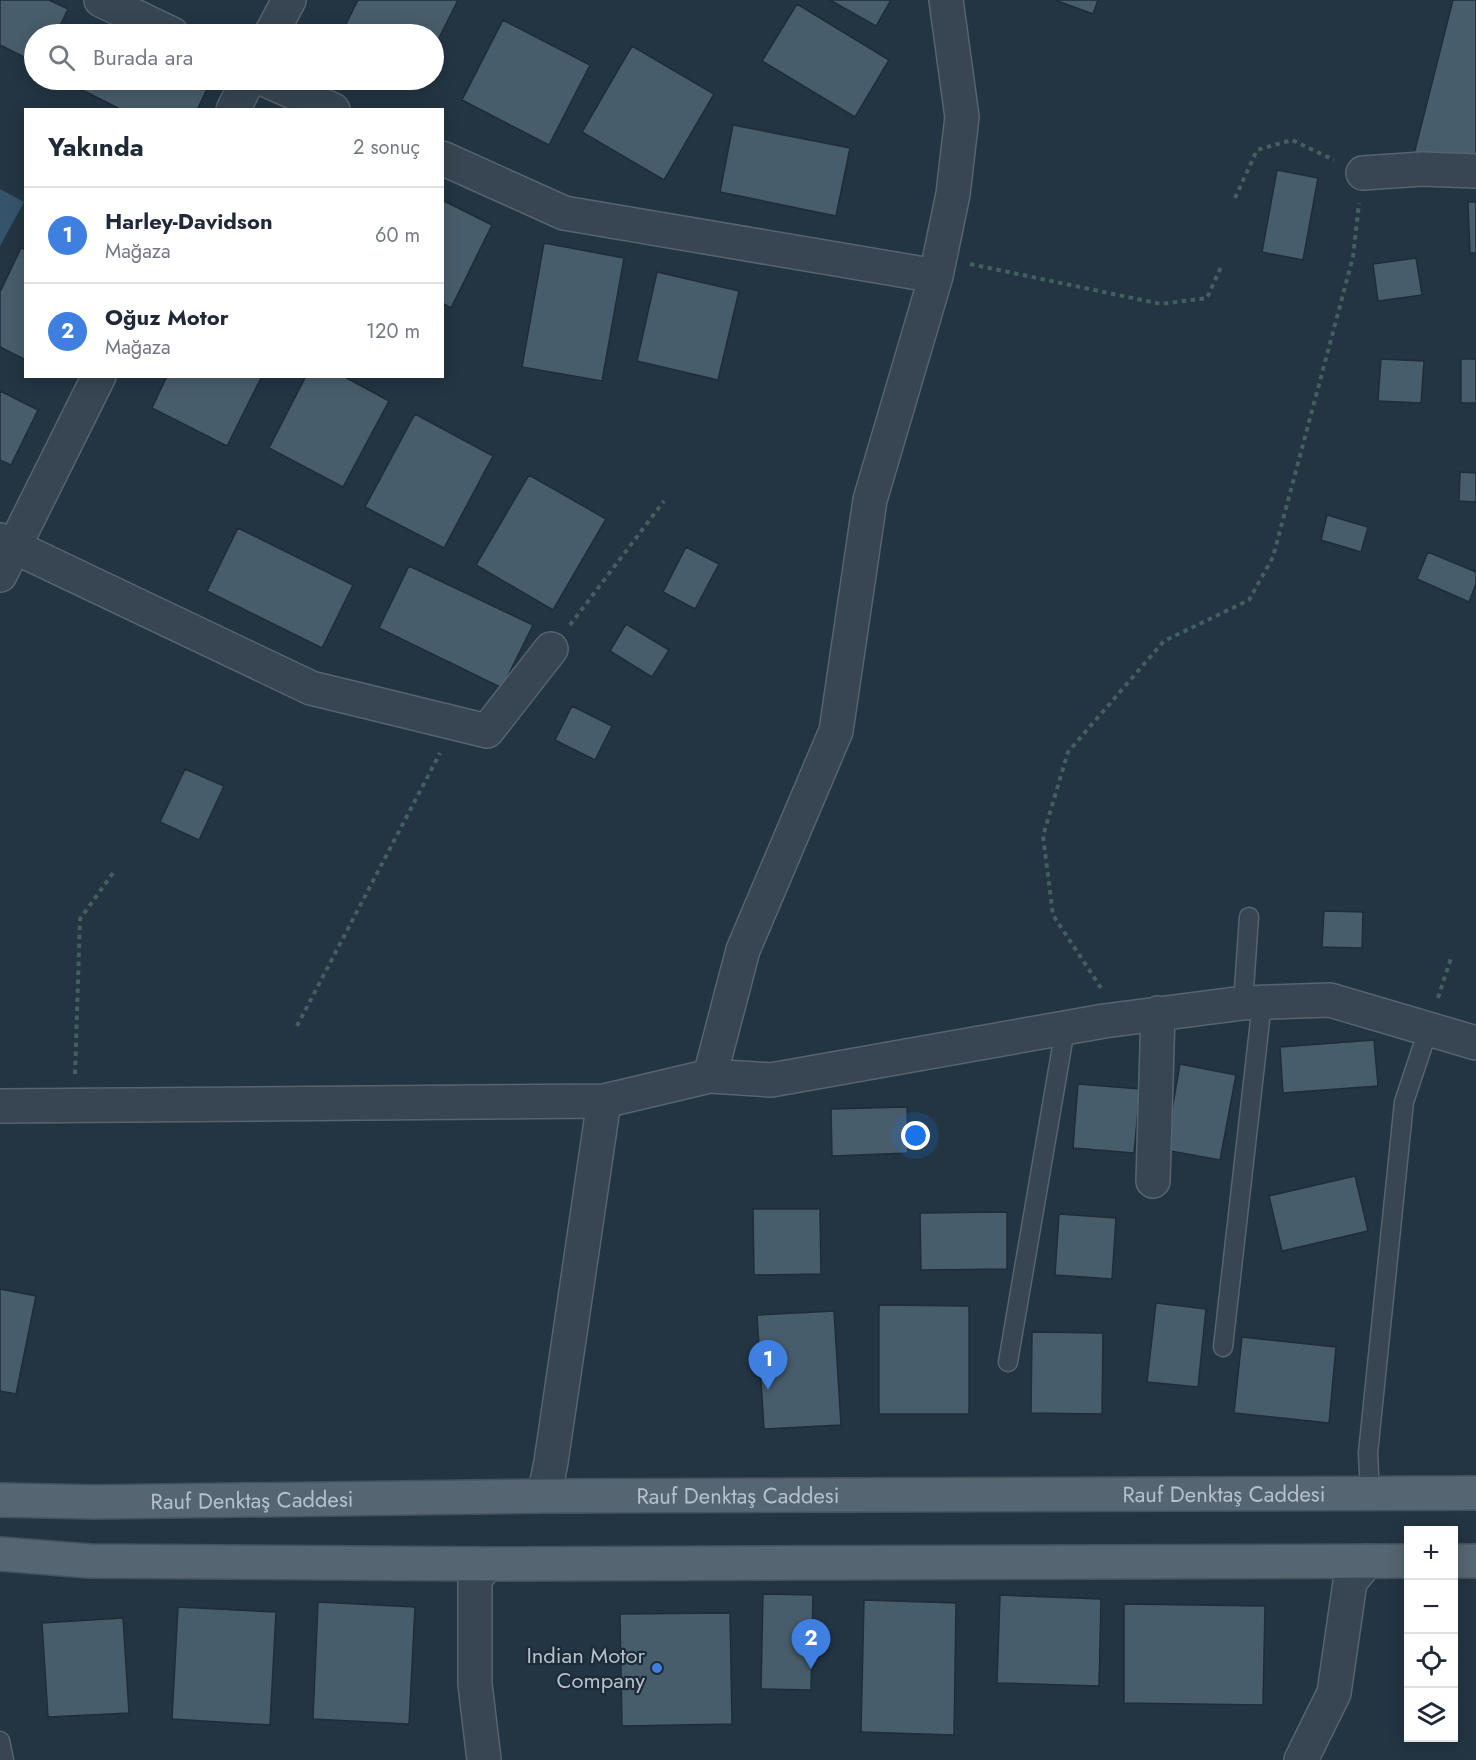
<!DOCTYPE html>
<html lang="tr">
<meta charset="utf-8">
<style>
:root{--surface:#fff;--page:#f2f2f3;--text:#1f2937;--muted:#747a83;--line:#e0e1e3;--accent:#7c3aed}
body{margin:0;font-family:Jost,sans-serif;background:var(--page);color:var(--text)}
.controls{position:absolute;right:18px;bottom:18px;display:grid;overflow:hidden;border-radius:0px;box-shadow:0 3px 15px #0003}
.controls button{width:54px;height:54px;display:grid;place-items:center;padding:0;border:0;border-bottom:2px solid var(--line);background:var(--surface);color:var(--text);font:30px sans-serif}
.you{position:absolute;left:916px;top:1136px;width:21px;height:21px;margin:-15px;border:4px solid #fff;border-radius:50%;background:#1a73e8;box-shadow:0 0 0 9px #1a73e833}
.badge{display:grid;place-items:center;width:39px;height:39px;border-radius:50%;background:var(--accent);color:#fff;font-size:20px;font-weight:700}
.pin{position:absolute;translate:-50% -50px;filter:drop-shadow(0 2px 3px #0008)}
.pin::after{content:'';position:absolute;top:32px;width:21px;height:18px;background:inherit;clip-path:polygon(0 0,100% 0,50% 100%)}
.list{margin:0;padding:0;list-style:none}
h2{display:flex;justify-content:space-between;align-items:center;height:78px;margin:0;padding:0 24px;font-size:26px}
h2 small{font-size:20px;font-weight:400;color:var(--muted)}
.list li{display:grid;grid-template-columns:39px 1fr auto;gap:18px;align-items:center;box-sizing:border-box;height:96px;padding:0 24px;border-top:2px solid var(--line)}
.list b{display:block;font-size:22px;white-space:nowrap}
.list p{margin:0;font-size:20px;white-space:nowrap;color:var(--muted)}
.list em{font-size:20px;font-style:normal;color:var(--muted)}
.icon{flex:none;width:33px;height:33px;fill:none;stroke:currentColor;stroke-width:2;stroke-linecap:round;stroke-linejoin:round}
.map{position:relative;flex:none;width:1476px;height:1760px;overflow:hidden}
.search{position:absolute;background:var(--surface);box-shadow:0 3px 15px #0003;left:24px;top:24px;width:420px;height:66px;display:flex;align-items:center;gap:15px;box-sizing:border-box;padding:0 21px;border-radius:33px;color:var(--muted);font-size:22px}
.panel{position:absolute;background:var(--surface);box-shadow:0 3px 15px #0003;left:24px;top:108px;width:420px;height:270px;border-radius:0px}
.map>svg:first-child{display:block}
.water{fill:#35546b}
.building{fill:#485d6b;stroke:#1e2d39;stroke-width:1.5}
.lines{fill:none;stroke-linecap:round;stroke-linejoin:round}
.service-casing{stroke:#55646f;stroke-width:21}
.minor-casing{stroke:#55646f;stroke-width:36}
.primary-casing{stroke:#44525e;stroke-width:36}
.path{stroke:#435f5e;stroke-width:4;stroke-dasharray:4.5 4.5;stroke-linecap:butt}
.service{stroke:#374652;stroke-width:18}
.minor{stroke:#374652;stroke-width:33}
.primary{stroke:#556672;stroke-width:33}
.shop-dot{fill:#3f7fe0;stroke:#1c2b37;stroke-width:2}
.labels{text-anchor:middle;stroke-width:4.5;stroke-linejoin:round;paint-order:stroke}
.street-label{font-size:22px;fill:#b4c1cc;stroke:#1c2b37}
.poi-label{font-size:22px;fill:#b4c1cc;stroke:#1c2b37;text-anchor:end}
</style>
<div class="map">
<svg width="1476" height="1760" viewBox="0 0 1476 1760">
<rect width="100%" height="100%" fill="#233543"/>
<path class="water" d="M0 189 24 202 0 246Z"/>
<path class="building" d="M0 0H49L68 9 56 34H34V62L0 45Z
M358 0H458L434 48V34H341Z
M830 0H891L876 26Z
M1055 0H1098L1093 14Z
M1453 0H1476V157L1414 154Z
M797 4 889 60 855 117 762 61Z
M503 20 590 65 549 145 462 100Z
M632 46 714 94 664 180 582 132Z
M82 80H203L210 83 197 110H122L78 88Z
M733 125 850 148 836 216 720 192Z
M1277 170 1318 178 1303 260 1262 252Z
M442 200 492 225 451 308 442 303Z
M1468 202H1476V253H1470Z
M544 243 624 258 602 381 522 367Z
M21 248 26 250V360L0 347V292Z
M1416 258 1422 295 1378 301 1373 264Z
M657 272 739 291 718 380 637 361Z
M1381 359 1424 361 1421 403 1378 401Z
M1461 359H1476V403H1461Z
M167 376H262L227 446 152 408Z
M306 376H343L389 401 343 487 269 448Z
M0 391 38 410 11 465 0 460Z
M415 414 493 456 444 548 365 507Z
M1460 472 1476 473V502L1459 501Z
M529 475 606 519 553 610 476 565Z
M1327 515 1368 527 1361 552 1321 540Z
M238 528 353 585 322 648 207 591Z
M686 547 719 564 695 609 663 592Z
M1428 552 1476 572V584L1469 602 1417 579Z
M409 566 533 625 502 688 379 628Z
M626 624 669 650 652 677 610 651Z
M572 706 612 726 595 760 555 740Z
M185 769 224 786 199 840 160 822Z
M1324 911 1363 912 1362 948 1322 947Z
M1374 1040 1378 1086 1283 1093 1280 1047Z
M1180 1064 1236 1075 1220 1160 1165 1150Z
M1078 1084 1140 1089 1134 1153 1073 1148Z
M907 1107 908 1153 832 1156 831 1109Z
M1355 1176 1368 1231 1282 1251 1269 1196Z
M753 1209H820L821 1274 754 1275Z
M1007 1212V1269L921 1270 920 1213Z
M1059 1214 1116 1218 1112 1279 1055 1275Z
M0 1289 36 1296 16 1394 0 1391Z
M1156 1303 1206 1309 1198 1387 1147 1382Z
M879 1305 969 1306V1414H879Z
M834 1311 841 1425 764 1429 757 1315Z
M1032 1332 1103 1333 1102 1414 1031 1413Z
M1242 1337 1336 1347 1329 1423 1234 1413Z
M763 1594 813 1595 811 1690 761 1689Z
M1000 1595 1101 1599 1099 1686 997 1683Z
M864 1600 956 1603 954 1735 861 1732Z
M318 1602 415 1607 409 1724 313 1719Z
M1124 1604 1265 1606 1263 1705 1124 1703Z
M178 1607 276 1612 270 1725 172 1719Z
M730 1613 732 1724 622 1726 620 1614Z
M123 1618 129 1713 48 1717 42 1623Z"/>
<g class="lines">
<defs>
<path id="service" d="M1243 1003 1249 917
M1223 1347 1262 1003
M1008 1362 1065 1029
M1370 1493 1368 1453 1404 1102 1429 1027
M0 1741 4 1760"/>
<path id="minor" d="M101 0 172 34
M271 34 289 0
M266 80 333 110
M233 110 248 80
M442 158 564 213 936 276
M1363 173 1422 169 1476 171
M0 540 311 688 487 731 551 649
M0 575 99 376
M710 1076 743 950 836 731 870 500 936 276 953 194 962 117 946 0
M0 1106 604 1101 710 1076 771 1080 1104 1021 1243 1003 1330 1000 1476 1043
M1153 1181 1158 1013
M544 1496 551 1462 604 1101
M484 1760 475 1684V1579L487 1564
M1301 1760 1334 1693 1350 1582 1367 1561"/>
<g id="primary">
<path id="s1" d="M0 1500 96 1502 544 1496 1476 1493"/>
<path d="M0 1554 89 1561 487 1564 1408 1561"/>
<path d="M1454 1561H1476"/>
</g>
</defs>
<use href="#service" class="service-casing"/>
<use href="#minor" class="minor-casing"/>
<use href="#primary" class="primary-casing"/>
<path class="path" d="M1235 198 1257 150 1292 140 1334 160
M970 264 1161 304 1207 298 1221 267
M570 625 664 501
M1101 988 1053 915 1043 836 1068 752 1164 641 1249 600 1273 557 1353 257 1359 203
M1438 998 1452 955
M297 1026 440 753
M75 1074 80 919 113 873"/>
<use href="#service" class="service"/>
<use href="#minor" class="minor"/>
<use href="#primary" class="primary"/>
</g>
<circle class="shop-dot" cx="657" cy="1668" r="6"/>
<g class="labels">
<g class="street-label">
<text dy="8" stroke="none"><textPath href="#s1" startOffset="1224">Rauf Denktaş Caddesi</textPath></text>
<text dy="8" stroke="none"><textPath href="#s1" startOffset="738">Rauf Denktaş Caddesi</textPath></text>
<text dy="8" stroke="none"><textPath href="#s1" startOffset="252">Rauf Denktaş Caddesi</textPath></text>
</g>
<g class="poi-label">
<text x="645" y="1663">Indian Motor<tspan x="645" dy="25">Company</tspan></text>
</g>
</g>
</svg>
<div class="controls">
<button>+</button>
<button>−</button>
<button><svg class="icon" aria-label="locate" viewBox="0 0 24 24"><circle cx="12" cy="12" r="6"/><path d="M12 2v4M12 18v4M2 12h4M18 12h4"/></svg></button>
<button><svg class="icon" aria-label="layers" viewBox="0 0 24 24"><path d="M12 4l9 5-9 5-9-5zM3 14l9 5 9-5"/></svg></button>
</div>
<div class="you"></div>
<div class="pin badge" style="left:768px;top:1390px;background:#3f7fe0">1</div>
<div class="pin badge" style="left:811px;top:1669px;background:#3f7fe0">2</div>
<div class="search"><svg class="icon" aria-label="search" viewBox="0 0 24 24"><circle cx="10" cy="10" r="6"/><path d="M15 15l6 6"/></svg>Burada ara</div>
<section class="panel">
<h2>Yakında<small>2 sonuç</small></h2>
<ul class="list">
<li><span class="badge" style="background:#3f7fe0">1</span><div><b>Harley-Davidson</b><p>Mağaza</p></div><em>60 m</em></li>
<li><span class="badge" style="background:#3f7fe0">2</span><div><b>Oğuz Motor</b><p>Mağaza</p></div><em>120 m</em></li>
</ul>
</section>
</div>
